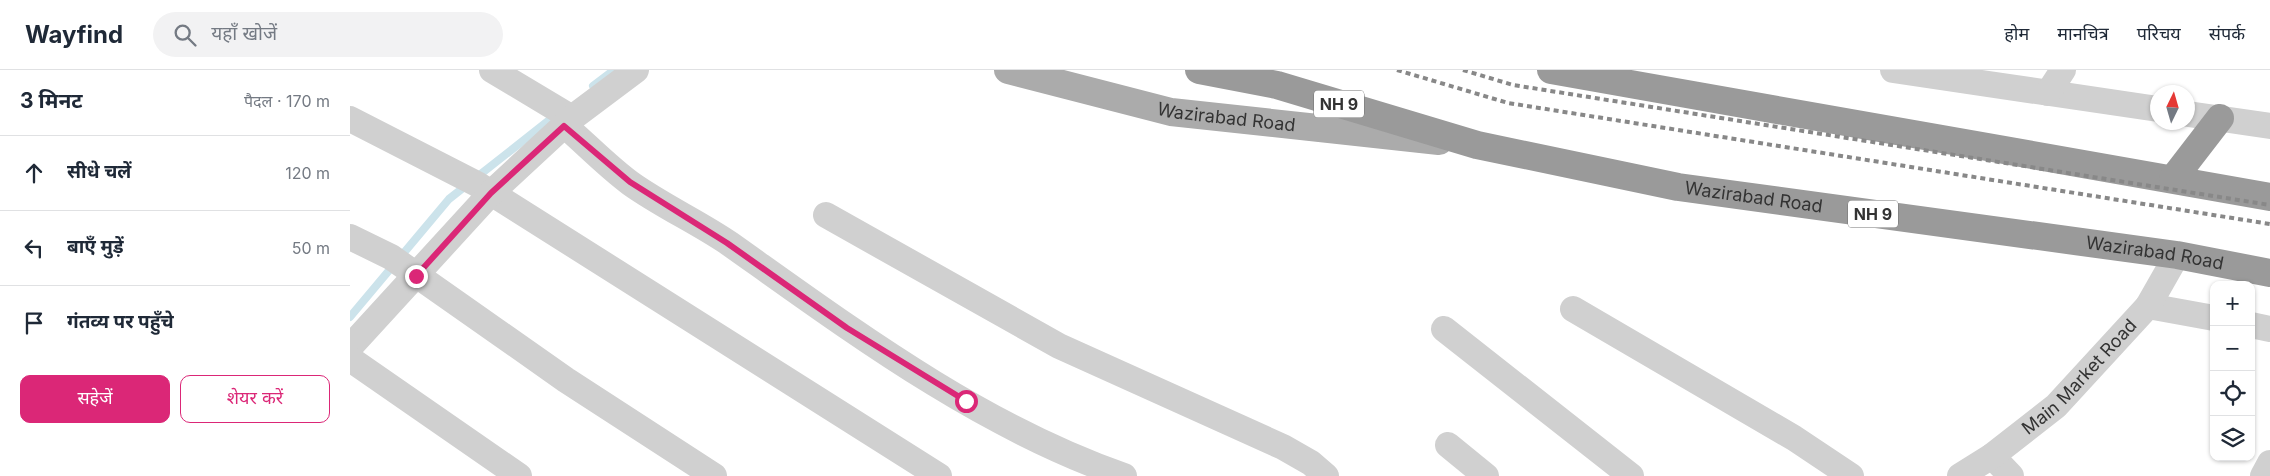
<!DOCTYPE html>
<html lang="hi">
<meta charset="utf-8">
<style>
:root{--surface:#fff;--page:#f2f2f3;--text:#1f2937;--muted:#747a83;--line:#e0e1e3;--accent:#db2777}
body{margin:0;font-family:Inter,"Noto Sans Devanagari",sans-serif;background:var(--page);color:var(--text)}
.controls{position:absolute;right:15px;bottom:15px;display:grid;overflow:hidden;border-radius:10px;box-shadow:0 1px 4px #0004}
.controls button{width:45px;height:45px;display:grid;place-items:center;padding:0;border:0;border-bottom:1px solid var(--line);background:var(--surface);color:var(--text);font:25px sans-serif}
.compass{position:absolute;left:1800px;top:15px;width:45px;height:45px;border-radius:50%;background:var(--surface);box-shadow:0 1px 4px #0004;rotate:5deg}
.stop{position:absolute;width:15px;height:15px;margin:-11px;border:4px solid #db2777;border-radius:50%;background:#fff}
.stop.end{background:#db2777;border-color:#fff;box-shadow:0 1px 5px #0008}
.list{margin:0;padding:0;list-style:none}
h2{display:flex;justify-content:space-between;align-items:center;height:65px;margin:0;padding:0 20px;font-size:21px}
h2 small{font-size:16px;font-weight:400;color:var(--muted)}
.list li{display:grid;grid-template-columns:32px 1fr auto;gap:15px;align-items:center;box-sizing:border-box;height:75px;padding:0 20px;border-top:1px solid var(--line)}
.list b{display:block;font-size:19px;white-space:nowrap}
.list em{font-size:16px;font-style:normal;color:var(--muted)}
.actions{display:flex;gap:10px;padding:15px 20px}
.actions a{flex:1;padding:11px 0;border:1px solid var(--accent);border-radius:10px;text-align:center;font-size:18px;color:var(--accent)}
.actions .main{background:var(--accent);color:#fff}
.icon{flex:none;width:28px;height:28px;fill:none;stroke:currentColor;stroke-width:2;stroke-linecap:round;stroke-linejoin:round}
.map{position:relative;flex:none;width:1920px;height:406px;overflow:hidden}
header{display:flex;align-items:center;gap:30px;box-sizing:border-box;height:70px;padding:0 25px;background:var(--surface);border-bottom:1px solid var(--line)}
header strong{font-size:24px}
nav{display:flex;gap:28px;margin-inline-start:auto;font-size:18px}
.search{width:350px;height:45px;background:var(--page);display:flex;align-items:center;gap:12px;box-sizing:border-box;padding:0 18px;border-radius:28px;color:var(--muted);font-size:19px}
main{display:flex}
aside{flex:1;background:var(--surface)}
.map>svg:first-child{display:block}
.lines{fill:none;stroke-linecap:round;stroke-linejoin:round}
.stream{stroke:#cce3eb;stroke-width:8}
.minor{stroke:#d0d0d0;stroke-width:26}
.major{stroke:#ababab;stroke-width:28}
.highway{stroke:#9a9a9a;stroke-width:28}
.rail{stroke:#888;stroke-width:4;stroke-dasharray:5 4;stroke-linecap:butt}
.route{stroke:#db2777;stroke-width:6}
.labels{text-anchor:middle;stroke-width:5;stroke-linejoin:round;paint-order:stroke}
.shield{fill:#fff;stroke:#707070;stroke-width:1}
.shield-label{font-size:16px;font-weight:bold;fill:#333}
.street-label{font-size:18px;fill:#333;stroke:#fff}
</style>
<header>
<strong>Wayfind</strong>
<div class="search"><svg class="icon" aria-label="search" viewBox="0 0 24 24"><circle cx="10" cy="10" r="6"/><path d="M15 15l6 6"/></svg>यहाँ खोजें</div>
<nav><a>होम</a><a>मानचित्र</a><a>परिचय</a><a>संपर्क</a></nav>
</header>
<main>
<aside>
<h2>3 मिनट<small>पैदल · 170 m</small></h2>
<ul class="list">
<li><svg class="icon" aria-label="ahead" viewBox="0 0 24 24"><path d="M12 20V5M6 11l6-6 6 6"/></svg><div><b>सीधे चलें</b></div><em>120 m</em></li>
<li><svg class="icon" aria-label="left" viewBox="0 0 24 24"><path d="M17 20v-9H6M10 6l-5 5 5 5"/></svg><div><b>बाएँ मुड़ें</b></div><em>50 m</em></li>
<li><svg class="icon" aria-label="arrive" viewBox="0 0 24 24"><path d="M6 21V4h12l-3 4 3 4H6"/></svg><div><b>गंतव्य पर पहुँचे</b></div></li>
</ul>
<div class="actions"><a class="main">सहेजें</a><a>शेयर करें</a></div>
</aside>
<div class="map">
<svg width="1920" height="406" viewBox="0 0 1920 406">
<rect width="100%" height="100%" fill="#fff"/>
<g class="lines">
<path class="stream" d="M243 16 264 0
M0 247 99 129 207 44"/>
<g class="minor">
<path d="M142 0 222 48"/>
<path d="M1543 0 1808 39"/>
<path d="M1698 23 1713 0"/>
<path d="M1838 44 1920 56"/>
<path d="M0 49 127 114 589 406"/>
<path d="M214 55C236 74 257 96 280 113 312 136 348 152 380 174 504 262 630 356 774 406"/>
<path d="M476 145 709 276 933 377 961 393 976 406"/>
<path d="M0 167 41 187 216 310 364 406"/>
<path d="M1798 236 1864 248"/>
<path d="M1223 239 1444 368 1501 406"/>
<path d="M1901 255 1920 259"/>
<path d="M1094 259 1281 406"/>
<path d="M0 277 141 123 222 48 286 0"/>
<path d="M0 289 169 406"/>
<path d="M1098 375 1136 406"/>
<path d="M1642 386 1661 406"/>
<path id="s1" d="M1610 406 1642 386 1706 336 1798 236 1827 185"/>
<path d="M1913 406 1920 393"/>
</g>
<path class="major" id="s2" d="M658 0 821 42 1089 71"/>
<g class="highway">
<path id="s3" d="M849 0 927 15 1127 75 1328 117 1827 185 1920 203"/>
<path d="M1201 0 1920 127"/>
<path d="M1823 109 1870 48"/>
</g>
<path class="rail" d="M1047 0 1158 33 1920 154
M1113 0 1163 15 1920 135"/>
</g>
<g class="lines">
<path class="route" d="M66 206 141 123 214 56 280 112 377 173 497 258 616 331"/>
</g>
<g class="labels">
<g class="shield">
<rect x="964" y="20.5" width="50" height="27" rx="4"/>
<rect x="1498" y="130.5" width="50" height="27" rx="4"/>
</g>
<g class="shield-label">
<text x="989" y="40">NH 9</text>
<text x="1523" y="150">NH 9</text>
</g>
<g class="street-label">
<text dy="6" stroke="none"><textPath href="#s2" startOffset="224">Wazirabad Road</textPath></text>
<text dy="6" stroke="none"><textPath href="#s3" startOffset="570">Wazirabad Road</textPath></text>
<text dy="6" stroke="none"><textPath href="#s3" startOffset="975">Wazirabad Road</textPath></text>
<text dy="6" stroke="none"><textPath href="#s1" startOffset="156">Main Market Road</textPath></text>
</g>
</g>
</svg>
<div class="controls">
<button>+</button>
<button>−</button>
<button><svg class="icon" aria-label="locate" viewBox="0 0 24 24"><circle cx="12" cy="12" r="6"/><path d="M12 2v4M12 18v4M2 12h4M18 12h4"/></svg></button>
<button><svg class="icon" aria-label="layers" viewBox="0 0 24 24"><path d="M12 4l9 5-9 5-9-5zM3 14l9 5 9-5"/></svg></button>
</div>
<svg class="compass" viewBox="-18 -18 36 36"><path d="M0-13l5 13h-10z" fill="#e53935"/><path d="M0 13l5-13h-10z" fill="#747a83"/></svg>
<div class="stop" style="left:616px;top:331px"></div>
<div class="stop end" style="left:66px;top:206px"></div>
</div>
</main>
